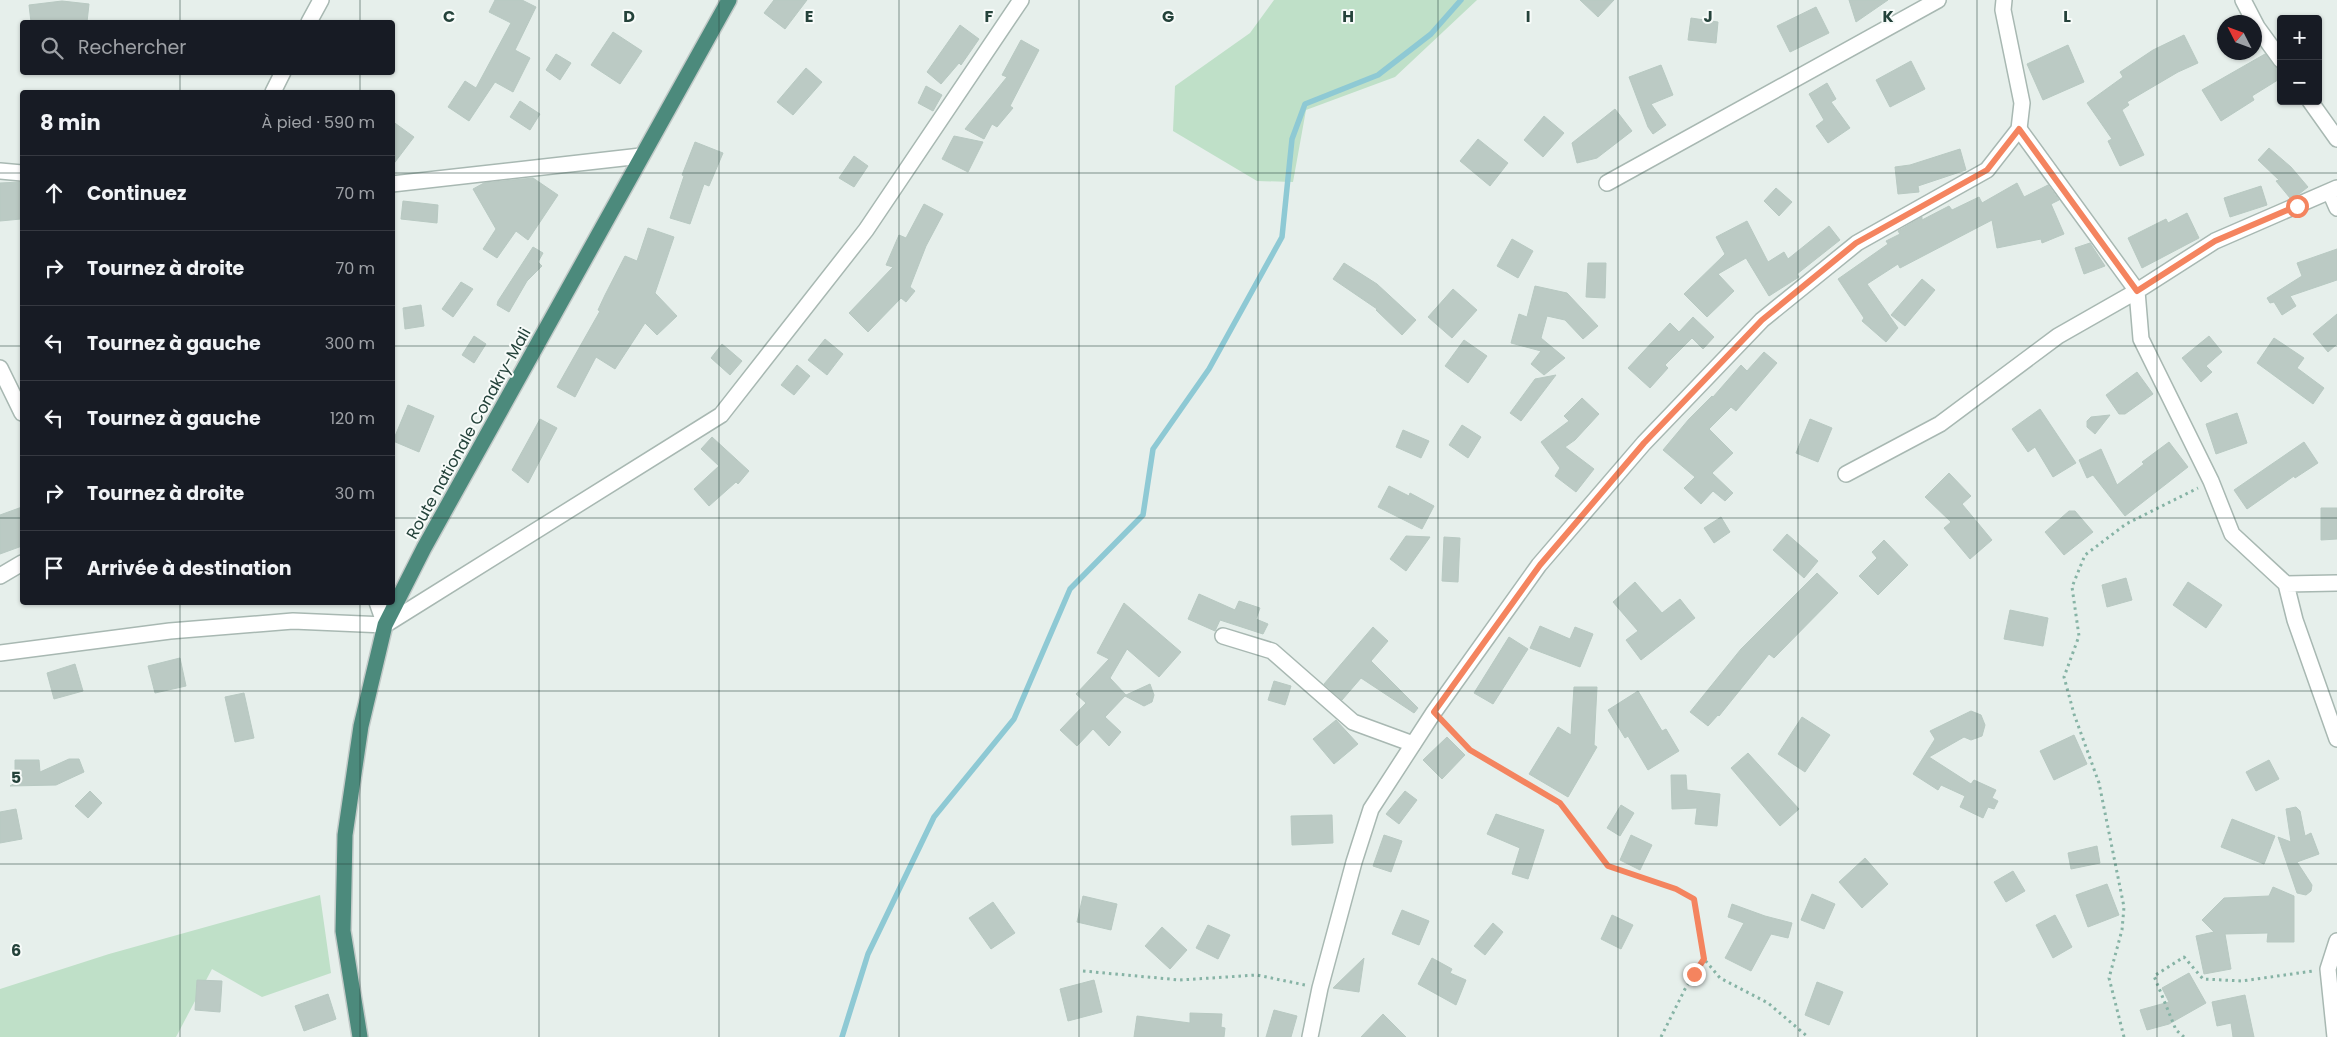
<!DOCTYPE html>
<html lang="fr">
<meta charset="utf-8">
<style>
:root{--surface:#171b24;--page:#242831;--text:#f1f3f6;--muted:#9ea1a6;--line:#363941}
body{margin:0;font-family:Poppins,sans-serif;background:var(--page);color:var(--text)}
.controls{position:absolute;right:15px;top:15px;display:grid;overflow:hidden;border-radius:5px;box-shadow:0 1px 4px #0004}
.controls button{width:45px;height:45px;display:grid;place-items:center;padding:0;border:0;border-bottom:1px solid var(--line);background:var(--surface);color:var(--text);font:25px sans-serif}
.compass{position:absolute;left:2217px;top:15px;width:45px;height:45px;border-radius:50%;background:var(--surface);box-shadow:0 1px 4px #0004;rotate:312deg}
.stop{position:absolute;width:15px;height:15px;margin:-11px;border:4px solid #f4845f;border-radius:50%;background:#fff}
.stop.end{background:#f4845f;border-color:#fff;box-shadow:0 1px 5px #0008}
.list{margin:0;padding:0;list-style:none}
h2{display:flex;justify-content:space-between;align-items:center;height:65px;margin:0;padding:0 20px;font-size:21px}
h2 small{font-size:16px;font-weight:400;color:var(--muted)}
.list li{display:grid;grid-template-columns:32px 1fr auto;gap:15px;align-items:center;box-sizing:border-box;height:75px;padding:0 20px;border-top:1px solid var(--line)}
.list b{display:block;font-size:19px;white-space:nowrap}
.list em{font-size:16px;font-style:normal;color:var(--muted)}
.icon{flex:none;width:28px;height:28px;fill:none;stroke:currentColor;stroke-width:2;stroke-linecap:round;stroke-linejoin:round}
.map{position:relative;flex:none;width:2337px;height:1037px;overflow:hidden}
.search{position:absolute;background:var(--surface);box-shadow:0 1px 4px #0004;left:20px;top:20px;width:375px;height:55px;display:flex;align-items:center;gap:12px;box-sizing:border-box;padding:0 18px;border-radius:5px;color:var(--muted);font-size:19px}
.panel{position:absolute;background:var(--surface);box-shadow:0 1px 4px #0004;left:20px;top:90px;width:375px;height:515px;border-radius:5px}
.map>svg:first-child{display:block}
.green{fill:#bfe0c8}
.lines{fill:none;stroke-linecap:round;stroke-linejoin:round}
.stream{stroke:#8ec9d4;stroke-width:5.5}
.building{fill:#bbcac4;stroke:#b8c9c2}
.minor-casing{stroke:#a8b8b2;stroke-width:18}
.tertiary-casing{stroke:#a8b8b2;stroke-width:18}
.trunk-casing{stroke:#c2cac8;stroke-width:18}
.path{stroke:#86b3a5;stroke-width:3;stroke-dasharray:2.5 4;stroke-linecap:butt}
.minor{stroke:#fff;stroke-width:15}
.tertiary{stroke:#fff;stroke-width:15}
.trunk{stroke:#4c8a7c;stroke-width:15}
.route{stroke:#f4845f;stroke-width:6}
.grid{fill:none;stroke:#24423a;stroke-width:1;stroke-opacity:0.55}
.labels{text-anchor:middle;stroke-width:4;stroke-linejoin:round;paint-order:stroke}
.street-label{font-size:16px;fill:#24423a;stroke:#f7fbf9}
.grid-label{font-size:16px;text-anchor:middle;font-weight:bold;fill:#24423a;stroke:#f7fbf9;stroke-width:4;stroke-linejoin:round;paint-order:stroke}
</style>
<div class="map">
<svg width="2337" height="1037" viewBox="0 0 2337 1037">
<rect width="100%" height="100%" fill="#e6efeb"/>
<path class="green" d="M1274 0H1477L1395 77 1306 110 1293 182 1257 181 1173 131 1175 86 1250 33Z
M320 895 331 973 262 997 212 969 176 1037H0V989L109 954Z"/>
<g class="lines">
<path class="stream" d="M842 1037 868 954 934 817 1014 719 1070 589 1143 515 1153 449 1209 369 1282 237 1292 139 1305 104 1378 75 1431 34 1461 0"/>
</g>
<path class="building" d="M495 0H522L536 7 515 50 530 58 513 92 495 82 469 121 448 107 465 81 476 88 511 23 489 12Z
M774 0H807L785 29 764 13Z
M1580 0H1614L1598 17Z
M1849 0H1888L1856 22Z
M62 1 89 4 87 22H31L29 5Z
M1816 7 1829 33 1790 52 1777 26Z
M1691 18 1718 22 1716 43 1688 40Z
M960 25 979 39 961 65 959 63 941 84 927 72Z
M613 32 642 51 620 84 591 65Z
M2184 35 2198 63 2178 72 2127 102 2129 105 2122 110 2144 155 2120 166 2108 141 2112 139 2087 103 2123 77 2120 72 2153 50Z
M1021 40 1039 50 1010 106 1013 108 997 127 992 124 984 139 965 129 1007 77 1002 75Z
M2068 45 2084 82 2043 100 2027 64Z
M556 54 571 63 560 80 546 70Z
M2265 54 2278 69 2281 78 2252 96 2254 100 2221 121 2202 90Z
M1911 61 1925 89 1890 107 1876 80Z
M1661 65 1673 95 1651 104 1666 125 1653 134 1648 127 1629 77Z
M806 68 822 82 793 115 777 102Z
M1827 83 1836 99 1831 102 1850 128 1828 143 1816 126 1824 120 1809 94Z
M926 86 942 95 933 111 918 103Z
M520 101 540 114 530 130 510 117Z
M1615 109 1632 131 1597 158 1577 163 1572 143Z
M1544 116 1564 133 1543 157 1524 140Z
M392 121 414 137 392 166Z
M954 136 983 142 968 172 942 159Z
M1478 139 1508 163 1490 186 1460 161Z
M695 142 723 153 709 186 704 184 690 224 670 218 684 176 682 175Z
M2269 148 2291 167 2308 187 2299 194 2290 198 2276 181 2279 180 2258 160Z
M1960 149 1966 170 1918 186 1919 192 1898 194 1895 167 1910 165Z
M854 156 868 166 854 187 839 178Z
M533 178 558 195 528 240 516 231 497 258 483 249 496 229 473 189 484 183Z
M20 182 21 219 0 221V183Z
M2017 183 2024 197 2048 185 2059 200 2051 204 2064 234 2042 243 2041 239 1997 248 1992 220 1900 268 1898 264 1867 284 1898 328 1886 342 1862 321 1864 318 1838 279 1888 244 1886 241 1900 234 1898 231 1922 217V220L1949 206 1952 210 1979 197 1982 203Z
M2261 186 2267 205 2230 217 2224 198Z
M1776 188 1792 202 1779 216 1764 201Z
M403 201 438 205 437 223 401 219Z
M924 204 943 214 926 246 910 287 915 291 906 302 901 298 868 332 849 313 893 267 886 265 899 235 906 238Z
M2187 213 2199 238 2142 268 2128 238 2166 219 2168 223Z
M1747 221 1768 262 1784 252 1788 259 1829 226 1840 240 1797 274 1799 277 1769 296 1746 258 1718 274 1734 291 1707 317 1684 294 1725 254 1716 237Z
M648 228 674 237 655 293 677 316 657 335 645 323 615 369 596 357 575 397 557 387 600 311 598 310 605 295 625 256 637 261Z
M1512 239 1533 251 1518 278 1497 266Z
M2090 243 2105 266 2084 274 2075 248Z
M533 247 543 253 538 262 542 266 527 281 509 312 497 305 498 301Z
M2337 249V280L2290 296 2296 306 2282 315 2274 302 2270 303 2267 298 2302 276 2297 263Z
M1344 263 1377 284 1416 320 1402 335 1376 310 1377 309 1333 279Z
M1588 263H1606L1605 298 1586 297Z
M1922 279 1935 290 1905 326 1891 315Z
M461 282 473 289 453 317 442 309Z
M1535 286 1567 293 1598 326 1583 339 1565 320 1547 316 1541 338 1565 358 1544 375 1531 364 1541 351 1511 343 1519 314 1527 317Z
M1453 289 1477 310 1452 338 1428 317Z
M421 305 424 326 405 329 403 308Z
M2337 314V344L2328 352 2313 334Z
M1693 317 1714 337 1703 349 1692 338 1665 365 1668 368 1650 388 1628 368 1670 323 1679 332Z
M474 336 486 344 474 363 462 355Z
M2209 336 2222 352 2206 366 2212 372 2201 382 2182 358Z
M2274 338 2304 358 2297 368 2324 388 2313 404 2257 363Z
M825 339 843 354 827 375 808 360Z
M1464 340 1487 356 1468 383 1445 366Z
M722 344 742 361 730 375 711 358Z
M1764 352 1777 363 1736 411 1731 407 1709 429 1733 453 1712 473 1733 493 1725 501 1713 491 1701 504 1684 488 1695 477 1663 450 1689 419 1712 396 1713 397 1741 365 1747 371Z
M797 365 810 376 794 395 781 385Z
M2137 372 2153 394 2125 414H2119L2106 395Z
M1556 375 1521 421 1510 413 1535 379Z
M1582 398 1599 414 1575 440 1565 447 1594 469 1576 492 1555 476 1560 468 1541 442 1569 421 1564 416Z
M408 405 434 416 419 452 393 441Z
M2040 409 2076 463 2053 477 2035 447 2028 452 2012 429Z
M2237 413 2247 443 2216 454 2206 424Z
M2110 415 2095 434 2087 427V421L2091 417Z
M540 419 557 428 528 483 512 470Z
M1810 419 1832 428 1818 462 1796 453Z
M1462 425 1481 437 1468 458 1449 445Z
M1403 430 1429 441 1421 458 1396 447Z
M712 437 749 471 738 484 736 482 709 506 694 489 719 466 701 449Z
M2169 442 2188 467 2125 516 2093 475 2087 478 2079 460 2101 449 2117 485 2144 464 2142 462Z
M2304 442 2318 463 2295 478 2294 476 2247 509 2234 490Z
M1949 473 1971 496 1962 504 1992 540 1970 559 1944 528 1951 522 1925 497Z
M1389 486 1409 496 1410 493 1434 506 1422 529 1378 507Z
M22 507V546L0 554V515Z
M2321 508H2337V539L2321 540Z
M2069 511H2075L2093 532 2064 555 2045 532Z
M1721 517 1730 532 1714 543 1704 528Z
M1787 534 1818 561 1804 578 1773 550Z
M1406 536 1430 537 1406 571 1390 559Z
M1444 537 1460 538 1458 582 1442 581Z
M1884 540 1908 565 1878 595 1859 576 1877 558 1872 552Z
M1817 573 1838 593 1774 658 1769 654 1719 716 1718 715 1708 726 1690 712 1741 649Z
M2126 578 2132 600 2107 607 2102 585Z
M1635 582 1662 613 1680 599 1695 618 1641 660 1626 640 1638 631 1613 602Z
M2188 582 2222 605 2206 628 2173 605Z
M1199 594 1235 610 1239 601 1260 608 1256 619 1268 624 1263 634 1220 620 1215 631 1188 619Z
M1124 603 1181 652 1159 677 1127 649 1110 678 1126 695 1150 684 1154 695 1152 702 1144 706 1125 696 1105 717 1121 732 1109 746 1093 729 1077 746 1060 730 1086 703 1076 694 1109 659 1097 653Z
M2010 610 2048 618 2043 646 2004 639Z
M1540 626 1570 639 1575 627 1593 634 1580 667 1530 648Z
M1373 627 1388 641 1371 661 1418 708 1414 713 1361 678 1342 700 1324 684Z
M1509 637 1528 649 1493 704 1474 693Z
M180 658 186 686 155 693 148 666Z
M75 664 83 691 54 699 47 673Z
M1274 681 1291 686 1285 705 1268 700Z
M1574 687H1597L1594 745 1597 747 1568 797 1529 774 1558 727 1571 735Z
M1638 691 1662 731 1666 729 1679 751 1648 770 1628 736 1625 738 1608 710Z
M244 693 254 738 235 742 225 697Z
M1971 711 1981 715 1985 725 1982 736 1971 740 1964 737 1929 757 1971 784 1974 780 1996 790 1992 798 1998 801 1994 809 1988 807 1983 818 1960 807 1965 796 1941 785 1938 790 1913 774 1935 739 1930 731Z
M1802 717 1830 735 1805 772 1778 754Z
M1336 720 1358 744 1334 764 1313 739Z
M2074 735 2087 764 2054 780 2040 751Z
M1447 737 1465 755 1442 779 1423 760Z
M1748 753 1799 809 1780 826 1731 768Z
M69 759H79L84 772 56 785 10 786 15 783V760H39L40 772Z
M2269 760 2279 779 2256 791 2246 772Z
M1671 775H1686L1687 790 1720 794 1717 826 1695 824 1697 808 1672 809Z
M90 791 102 803 88 818 75 806Z
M1405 791 1417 800 1399 824 1386 814Z
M1621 805 1634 813 1620 836 1607 828Z
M2296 807 2300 811 2305 836 2311 833 2319 854 2297 862 2312 885 2311 891 2306 895 2297 893 2278 837 2291 842 2286 809Z
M16 809 22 839 0 843V812Z
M1496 814 1544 830 1528 879 1512 874 1520 848 1487 834Z
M1332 815 1333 843 1292 845 1291 816Z
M2232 819 2275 836 2264 864 2221 847Z
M1384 835 1402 841 1391 872 1373 866Z
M1631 835 1652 845 1640 870 1620 860Z
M2097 846 2100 863 2071 869 2068 853Z
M1865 858 1888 884 1862 908 1839 882Z
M2013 871 2025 891 2006 902 1994 882Z
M2107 884 2119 915 2088 927 2076 895Z
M2273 887 2294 896V942H2267L2268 933 2225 934 2231 969 2204 974 2196 936 2214 932 2202 920 2224 898 2269 896Z
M1812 894 1835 904 1824 929 1801 920Z
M1083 896 1117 904 1111 930 1077 922Z
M993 902 1015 933 991 949 969 918Z
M1732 904 1765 916 1792 923 1788 938 1771 934 1751 971 1725 958 1744 923 1728 917Z
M1402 910 1429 921 1419 945 1392 934Z
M1612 915 1633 925 1621 949 1601 939Z
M2055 915 2072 947 2053 958 2036 925Z
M1493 923 1503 932 1485 955 1474 946Z
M1208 925 1230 935 1218 959 1196 948Z
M1162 927 1187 950 1170 969 1145 946Z
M1364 958 1359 992 1333 988Z
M1432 958 1452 969 1450 973 1466 980 1456 1005 1418 984Z
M2189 973 2206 1003 2169 1024 2147 1030 2140 1010 2169 1002 2162 988Z
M197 980 222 981 220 1012 195 1010Z
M1094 980 1102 1012 1068 1021 1060 989Z
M1817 982 1843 992 1829 1025 1805 1015Z
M328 994 336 1019 304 1031 295 1006Z
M2245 995 2254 1037H2233L2231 1023 2217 1026 2212 1002Z
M1274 1010 1297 1016 1291 1037H1266Z
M1190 1013 1222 1014 1221 1027 1225 1028 1224 1037H1134L1137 1016 1190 1023Z
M1383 1014 1406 1037H1361Z"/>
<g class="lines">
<defs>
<path id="minor" d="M2243 0 2257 27 2281 60
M309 22 321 0
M273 92 283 72
M2310 101 2337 139
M2019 129 2137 291 2141 339 2211 481 2232 534 2286 584 2295 620 2337 739
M0 171 22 173
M1607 183 1938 0
M392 184 641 156
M2330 192 2337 208
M0 368 22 413
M1846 474 1940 424 2058 336 2137 291 2215 241 2337 188
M0 576 22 563
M2286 584 2337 583
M385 625 721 415 866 230 1021 0
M1223 636 1272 651 1353 722 1413 744
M0 653 170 631 293 621 385 625 377 602
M2335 1037 2328 969 2337 941"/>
<path id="tertiary" d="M1310 1037 1320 988 1354 862 1371 809 1434 712 1539 565 1644 443 1762 320 1857 243 1987 170 2019 129 2022 103 2003 10 2004 0"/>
<path id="trunk" d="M360 1037 343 931 345 835 361 726 385 625 424 548 729 0"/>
</defs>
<use href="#minor" class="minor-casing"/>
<use href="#tertiary" class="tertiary-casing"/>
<use href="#trunk" class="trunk-casing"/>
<path class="path" d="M1444 723 1470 751 1560 803 1608 866 1676 889 1694 899 1704 959 1720 978 1768 1003 1808 1037
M1083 971 1180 980 1257 975 1305 985
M1661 1037 1685 989 1704 959
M2124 1037 2109 978 2122 930 2124 907 2099 783 2074 714 2064 677 2079 636 2072 587 2085 555 2126 524 2198 488
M2184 1037 2176 1030 2154 976 2184 957 2203 979 2242 981 2313 971"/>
<use href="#minor" class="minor"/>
<use href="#tertiary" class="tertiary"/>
<use href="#trunk" class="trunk"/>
</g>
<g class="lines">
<path class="route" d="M1694 974 1704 959 1694 899 1676 889 1608 866 1560 803 1470 750 1434 712 1540 565 1644 443 1762 320 1856 243 1987 170 2019 129 2137 291 2215 241 2297 206"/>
</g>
<path class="grid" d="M180 0V22M360 0V22M539 0V1037M719 0V1037M899 0V1037M1079 0V1037M1258 0V1037M1438 0V1037M1618 0V1037M1798 0V1037M1977 0V1037M2157 0V1037M180 72V92M360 72V92M0 173H22M392 173H2337M0 346H22M392 346H2337M0 518H22M392 518H2337M180 602V1037M360 602V1037M0 691H2337M0 864H2337"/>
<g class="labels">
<g class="street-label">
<text transform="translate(468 433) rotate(-61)" y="6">Route nationale Conakry-Mali</text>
</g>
</g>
<g class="grid-label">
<text x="449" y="22">C</text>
<text x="629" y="22">D</text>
<text x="809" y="22">E</text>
<text x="989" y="22">F</text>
<text x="1168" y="22">G</text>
<text x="1348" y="22">H</text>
<text x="1528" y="22">I</text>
<text x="1708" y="22">J</text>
<text x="1888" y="22">K</text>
<text x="2067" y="22">L</text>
<text x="16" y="783">5</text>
<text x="16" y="956">6</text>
</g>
</svg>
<div class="controls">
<button>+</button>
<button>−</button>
</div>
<svg class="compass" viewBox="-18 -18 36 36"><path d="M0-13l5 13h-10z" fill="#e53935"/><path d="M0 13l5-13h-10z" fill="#9ea1a6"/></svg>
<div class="stop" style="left:2297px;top:206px"></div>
<div class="stop end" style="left:1694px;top:974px"></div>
<div class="search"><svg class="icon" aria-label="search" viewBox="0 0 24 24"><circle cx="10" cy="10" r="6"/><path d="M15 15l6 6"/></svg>Rechercher</div>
<section class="panel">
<h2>8 min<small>À pied · 590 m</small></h2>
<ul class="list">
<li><svg class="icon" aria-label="ahead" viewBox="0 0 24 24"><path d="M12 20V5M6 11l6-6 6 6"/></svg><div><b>Continuez</b></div><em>70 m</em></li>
<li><svg class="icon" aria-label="right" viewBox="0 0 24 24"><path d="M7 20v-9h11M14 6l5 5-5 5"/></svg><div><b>Tournez à droite</b></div><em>70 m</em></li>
<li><svg class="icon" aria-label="left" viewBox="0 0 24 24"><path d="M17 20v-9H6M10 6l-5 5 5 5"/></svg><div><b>Tournez à gauche</b></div><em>300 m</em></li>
<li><svg class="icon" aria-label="left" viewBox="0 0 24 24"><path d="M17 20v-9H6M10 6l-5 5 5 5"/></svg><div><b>Tournez à gauche</b></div><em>120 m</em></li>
<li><svg class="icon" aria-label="right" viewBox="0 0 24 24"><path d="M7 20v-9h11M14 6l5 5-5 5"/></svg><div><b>Tournez à droite</b></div><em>30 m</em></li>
<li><svg class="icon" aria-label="arrive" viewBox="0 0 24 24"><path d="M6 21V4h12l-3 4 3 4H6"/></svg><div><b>Arrivée à destination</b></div></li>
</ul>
</section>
</div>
